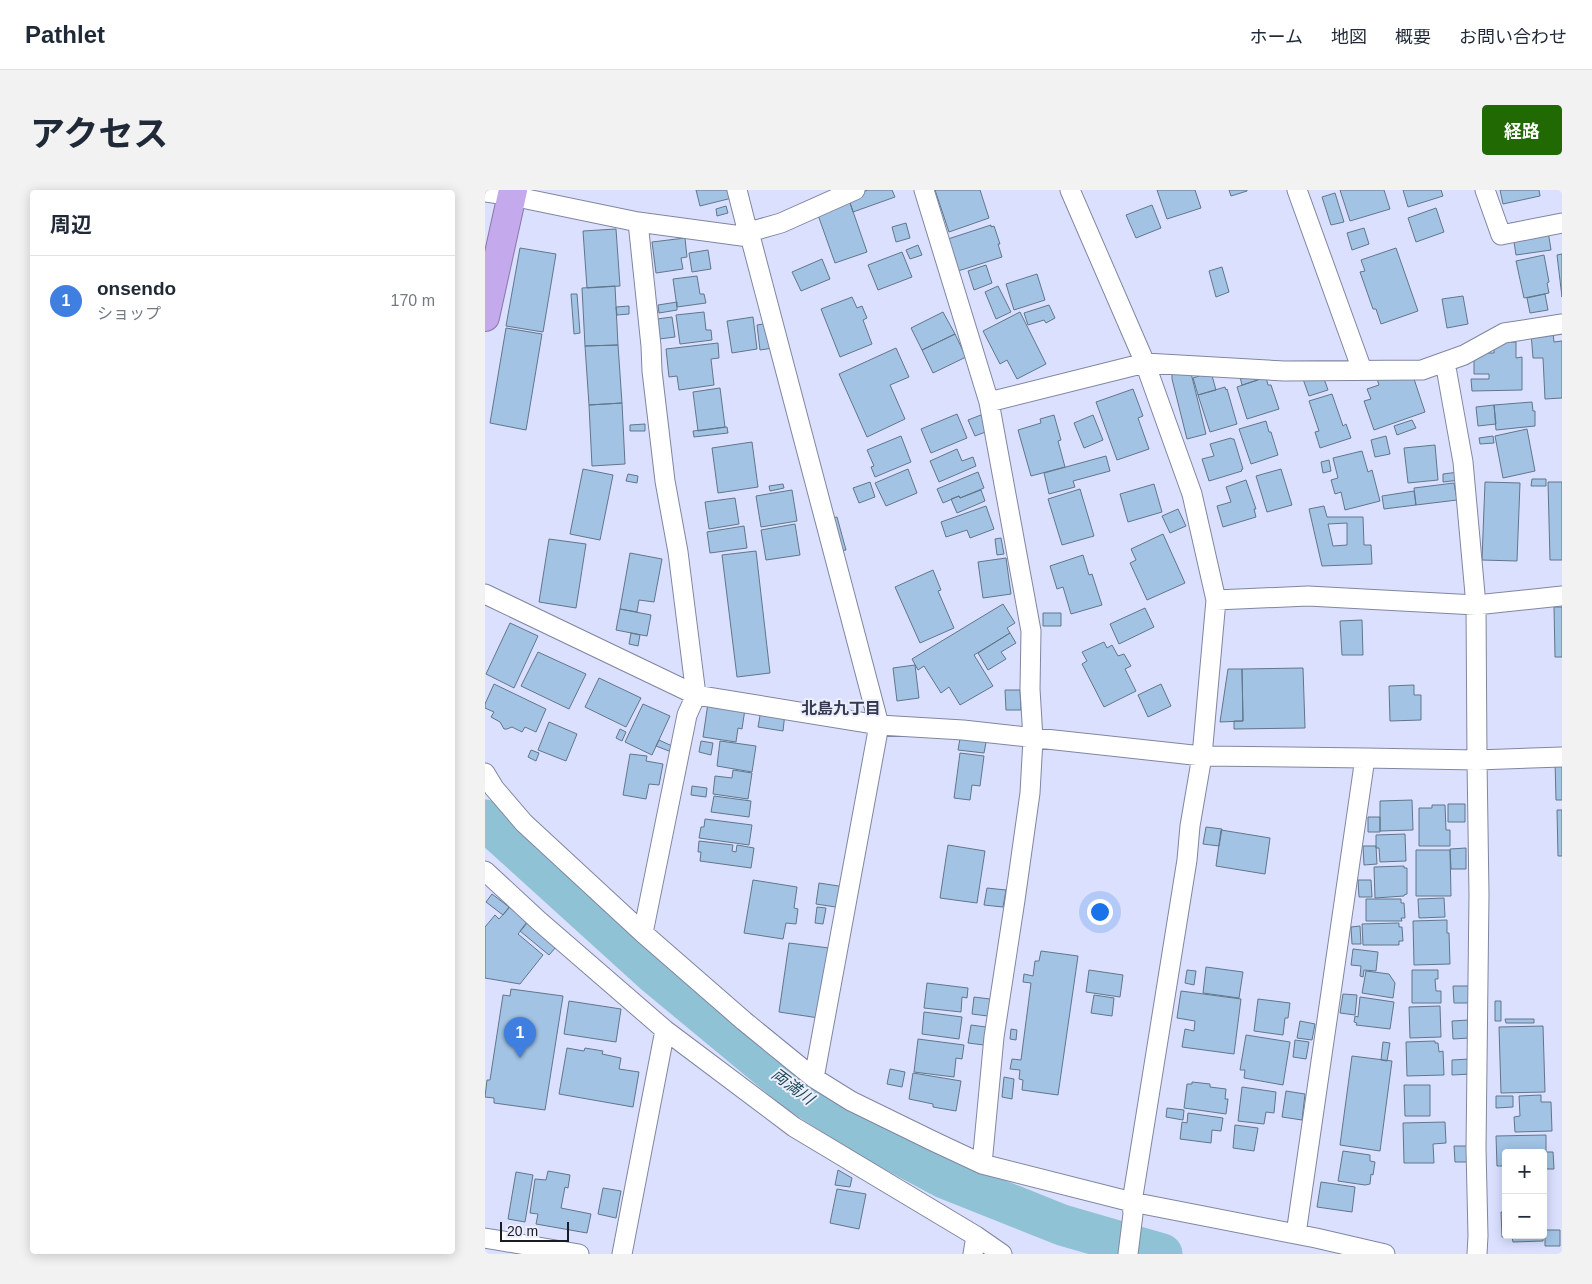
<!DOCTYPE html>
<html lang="ja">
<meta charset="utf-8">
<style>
:root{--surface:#fff;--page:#f2f2f3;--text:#1f2937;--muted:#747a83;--line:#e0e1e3;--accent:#216902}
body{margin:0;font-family:Helvetica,"Noto Sans JP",sans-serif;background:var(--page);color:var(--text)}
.controls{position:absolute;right:15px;bottom:15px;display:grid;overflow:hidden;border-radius:5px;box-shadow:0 2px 12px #0003}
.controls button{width:45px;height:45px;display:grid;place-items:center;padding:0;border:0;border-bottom:1px solid var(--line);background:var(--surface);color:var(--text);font:25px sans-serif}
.scale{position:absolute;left:15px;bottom:12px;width:69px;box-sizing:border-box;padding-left:5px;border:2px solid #191b25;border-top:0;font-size:14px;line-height:18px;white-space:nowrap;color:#191b25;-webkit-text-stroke:4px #eceffb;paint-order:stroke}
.you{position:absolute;left:614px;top:721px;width:18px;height:18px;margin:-12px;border:4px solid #fff;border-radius:50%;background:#1a73e8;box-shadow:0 0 0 8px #1a73e833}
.badge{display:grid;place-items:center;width:32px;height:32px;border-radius:50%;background:var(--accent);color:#fff;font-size:16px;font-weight:700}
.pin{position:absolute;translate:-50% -41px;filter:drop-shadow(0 1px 2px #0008)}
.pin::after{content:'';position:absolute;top:26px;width:18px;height:15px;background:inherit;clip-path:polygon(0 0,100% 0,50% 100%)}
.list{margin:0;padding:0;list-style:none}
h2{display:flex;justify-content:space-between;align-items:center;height:65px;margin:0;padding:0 20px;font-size:21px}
h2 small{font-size:16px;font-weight:400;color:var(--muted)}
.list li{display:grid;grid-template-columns:32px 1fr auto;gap:15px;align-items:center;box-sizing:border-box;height:90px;padding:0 20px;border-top:1px solid var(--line)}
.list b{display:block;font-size:19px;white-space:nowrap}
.list p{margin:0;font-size:16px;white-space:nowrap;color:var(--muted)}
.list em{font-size:16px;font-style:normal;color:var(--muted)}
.map{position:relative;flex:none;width:1077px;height:1064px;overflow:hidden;border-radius:5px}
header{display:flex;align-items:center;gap:30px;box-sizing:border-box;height:70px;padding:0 25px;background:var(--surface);border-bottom:1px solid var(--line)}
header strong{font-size:24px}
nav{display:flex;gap:28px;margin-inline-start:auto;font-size:18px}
.intro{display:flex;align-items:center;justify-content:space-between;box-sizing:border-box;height:120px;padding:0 30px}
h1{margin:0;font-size:35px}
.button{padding:12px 22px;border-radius:5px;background:var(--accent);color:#fff;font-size:18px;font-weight:700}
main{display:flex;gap:30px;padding:0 30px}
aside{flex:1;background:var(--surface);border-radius:5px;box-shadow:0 2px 12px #0003}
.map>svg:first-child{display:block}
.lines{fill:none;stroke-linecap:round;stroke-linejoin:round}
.river{stroke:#8fc2d4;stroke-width:41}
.building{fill:#a2c3e4;stroke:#61768b;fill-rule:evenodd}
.street-casing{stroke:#8086a1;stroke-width:21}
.highway-casing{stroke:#8977a7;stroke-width:30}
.street{stroke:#fff;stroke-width:19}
.highway{stroke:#c5a9ed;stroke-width:28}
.labels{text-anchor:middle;stroke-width:4;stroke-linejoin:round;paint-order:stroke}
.neighbourhood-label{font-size:16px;font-weight:bold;fill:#353a51;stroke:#eceffb}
.water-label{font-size:16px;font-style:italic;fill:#1b4755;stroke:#eceffb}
</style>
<header>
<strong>Pathlet</strong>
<nav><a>ホーム</a><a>地図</a><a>概要</a><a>お問い合わせ</a></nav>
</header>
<div class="intro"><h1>アクセス</h1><a class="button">経路</a></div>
<main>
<aside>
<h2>周辺<small></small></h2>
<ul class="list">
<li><span class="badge" style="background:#3f7fe0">1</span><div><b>onsendo</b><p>ショップ</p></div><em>170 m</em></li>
</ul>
</aside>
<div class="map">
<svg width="1077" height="1064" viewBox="0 0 1077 1064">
<rect width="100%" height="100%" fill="#dae0fe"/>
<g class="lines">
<path class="river" d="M0 630 171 785 310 900 379 945 459 988 577 1035 677 1064"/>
</g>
<path class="building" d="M211 0H249L251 7 215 16Z
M383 0H407L410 7 368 22 363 7Z
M450 0H495L504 28 464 42Z
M672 0H710L716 18 682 29Z
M744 0H762V1L746 6Z
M855 0H899L905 19 865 31Z
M918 0H956L958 6 923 17Z
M1015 0H1054L1055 6 1018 14Z
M850 3 859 32 846 35 837 7Z
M363 7 382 62 350 73 333 25Z
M667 15 676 38 651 48 641 25Z
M241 16 243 23 232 26 231 19Z
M951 18 959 42 931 52 923 28Z
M1061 28 1066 60 1031 65 1026 33Z
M421 33 425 48 411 52 407 37Z
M506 35V37L509 36 515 54H513L517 67 470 82 463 49Z
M879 38 884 54 867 60 862 43Z
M131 39 135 96 102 98 98 41Z
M200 48 202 67 196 68 198 79 171 83 167 52Z
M433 55 437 65 425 69 421 60Z
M35 58 71 64 58 142 21 136Z
M911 58 933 121 896 134 891 119H888L875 82 880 81 876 70Z
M223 60 226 79 207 82 204 63Z
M417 62 427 87 393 100 383 75Z
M1077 64V107L1072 65Z
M1059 65 1064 92 1062 93 1064 103 1039 108 1031 71Z
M337 69 345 89 316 101 307 82Z
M501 75 507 93 489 100 483 81Z
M737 77 744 102 731 107 724 81Z
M552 84 560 110 529 120 521 94Z
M212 86 215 104H219L221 113 192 117 188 89Z
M130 96 133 155 100 156 97 98Z
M513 96 526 122 511 129 500 102Z
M86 104H92L95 143 89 144Z
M1060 104 1063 120 1045 123 1042 108Z
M978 106 983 134 962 138 957 109Z
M367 107 372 118 377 116 382 128 378 130 387 154 355 167 336 119Z
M192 112V120L174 123 173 115Z
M564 115 570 128 561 133 559 130 543 135 539 123Z
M144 116V124L132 125 131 117Z
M219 122 221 140H226L227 150 195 154 191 125Z
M458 122 470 144 437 160 426 138Z
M535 122 561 174 532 189 522 170 515 174 498 141Z
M187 127 190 147 174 149 172 129Z
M268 127 272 159 247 163 242 131Z
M292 132 295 157 275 160 272 135Z
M21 138 57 144 41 240 5 233Z
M1068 142 1069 152 1077 151V208L1060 209 1058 168H1048L1046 143Z
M470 144 481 167 448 183 437 160Z
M1009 152H1031V168L1037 167V200L987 201 986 189H1004V184H989V167L994 163H1009Z
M233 153 234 168 226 169 229 195 194 200 192 186 184 187 181 159Z
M133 155 137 213 104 215 100 156Z
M411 158 424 187 405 195 420 229 382 247 354 184Z
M726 182 731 200 713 205 708 188Z
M770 182 773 190 757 195 755 187Z
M706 183 721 244 702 249 687 189V184Z
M837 183 843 200 824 206 818 189Z
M927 183 940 222 889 240 879 211 886 209 882 199 894 195 892 189Z
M781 187 783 195H786L794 219 762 229 752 197Z
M740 197 741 200 742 199 752 234 725 242 713 205Z
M235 198 240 237 213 241 208 202Z
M648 199 658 226 653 228 664 259 632 270 611 212Z
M847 204 858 236 861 234 866 248 835 258 830 242 834 241 824 211Z
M1047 212 1048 221H1050V236L1011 240 1009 215Z
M137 213 140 274 107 276 104 215Z
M1009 215 1011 234 993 236 991 217Z
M472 224 482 248 446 263 436 239Z
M496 225 503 241 490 246 483 230Z
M569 225 576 250 573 251 580 277 546 286 533 240 556 233 555 229Z
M608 225 618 250 599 258 589 233Z
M927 230 931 238 912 245 909 236Z
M781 231 784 242H786L793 265 766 274 754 239Z
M160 234V241H145V235Z
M242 237 243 243 209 247 208 241Z
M1042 239 1050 281 1018 288 1010 246Z
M416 246 426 272 390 287 386 277 389 276 382 260Z
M901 246 905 264 890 267 886 250Z
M1008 246 1009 253 995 254 994 248Z
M746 248 747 249H749L758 279 756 280 757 281 724 291 717 269 729 266 725 254Z
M267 252 273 297 233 303 227 258Z
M950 255 953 290 923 293 919 258Z
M472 259 477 271 488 267 491 276 454 292 445 271Z
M877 261 883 282 887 280 895 311 860 320 856 302 850 304 846 290 853 288 848 268Z
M621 266 625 281 588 291 590 297 564 304 559 283Z
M844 270 846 281 838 283 836 272Z
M98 279 128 285 115 350 85 344Z
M423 279 432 303 401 316 390 293Z
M796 279 807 315 782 322 771 286Z
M493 282 499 298 475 308 474 306 458 313 452 299Z
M974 282 975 290 958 292V284Z
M143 284 153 286 152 293 141 291Z
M1047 289H1061V296H1046Z
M761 290 771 319H769L771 327 738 337 732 316 746 312 741 297Z
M385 292 390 307 374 313 368 298Z
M1000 292 1035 293 1032 371 997 370Z
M1063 292H1077V370H1065Z
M969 293 972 310 931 315 929 298Z
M298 294 299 298 285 301 284 296Z
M669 294 677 322 643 332 635 304Z
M595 299 609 346 577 355 563 309Z
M307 300 312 331 276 337 271 306Z
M496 300 500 311 472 323 466 309 474 306 475 308Z
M929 301 931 315 899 319 897 306Z
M250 308 254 334 224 339 220 312Z
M501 316 509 339 485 348 482 340 461 347 456 332Z
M839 316 842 327H878L879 355H886L887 374 837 376 824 319ZM862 333V355L848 356 843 334Z
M693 319 701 336 685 343 677 326Z
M352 327 361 360 341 362 337 330Z
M310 334 315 365 281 370 276 340Z
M259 336 262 358 225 363 222 342Z
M678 344 700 393 662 410 645 373 651 370 646 359Z
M516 348 519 364 512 365 510 349Z
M64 349 101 354 91 418 54 412Z
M271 361 285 483 252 487 237 365Z
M145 363 177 369 169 412 154 410 152 422 135 419Z
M598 365 604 385 607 384 617 415 586 424 578 397 572 399 565 376Z
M521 368 526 404 498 408 493 372Z
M448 380 456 400 453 401 469 438 435 453 410 397Z
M518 414 530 433 522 438 525 443 489 465 508 496 475 515 464 497 456 503 439 476 433 480 427 469Z
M1069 417H1077V467H1070Z
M660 418 669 437 634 454 625 434Z
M135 419 166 425 162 446 131 440Z
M558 423H576V436H558Z
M877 430 878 465H857L855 431Z
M25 433 53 446 29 498 1 484Z
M146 443 155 445 153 456 144 454Z
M525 443 531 453 516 462 521 469 503 480 493 463Z
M619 452 622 458 627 455 633 466 639 464 646 476 640 479 651 501 619 517 597 474 602 471 597 462Z
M53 462 101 484 84 519 36 496Z
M430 475 434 508 412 511 408 478Z
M818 478 820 538 749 539V531H758L757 479Z
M743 479H757L758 531 735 532Z
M114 488 156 508 141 537 100 517Z
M9 494 61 519 51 542 40 537 37 542 27 537 22 539H19L15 532 6 527 9 522 0 518V514Z
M676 494 686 516 663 527 653 505Z
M929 495V505H936V530L905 531 904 496Z
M520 500H535L536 520H521Z
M223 513 260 519 257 539 253 538 251 552 218 547Z
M158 514 185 526 167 565 140 552Z
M276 520 300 523 298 541 273 537Z
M64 532 92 544 81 571 53 560Z
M135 539 141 542 137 551 131 548Z
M476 543 502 547 499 563 473 560Z
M174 550 187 556 184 561 171 556Z
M216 551 228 553 226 565 214 562Z
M235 551 271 556 267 582 232 576Z
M46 560 54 563 51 571 43 567Z
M475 563 499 566 495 596 487 595 485 610 469 608Z
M145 564 162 566 161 571 178 574 174 595 164 594 161 609 138 605Z
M1070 570H1077V610H1071Z
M248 580 267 583 263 609 228 604 230 586 247 588Z
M207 596 222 598 221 607 206 605Z
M229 606 266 611 264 627 226 622Z
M927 610 928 640 895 641V611Z
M963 614H980V632H963Z
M947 615H960L961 640H965V656H934V618H947Z
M1072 620H1077V666H1073Z
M883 627H895V642H883Z
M220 629 267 635 264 655 214 648 216 637H219Z
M721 637 737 639 734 656 718 654Z
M736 640 785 648 780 684 731 676Z
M920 644 921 671 895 672 894 658H891V645Z
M214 651 248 655 247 661 251 662 252 655 269 658 266 678 215 671 216 662H213Z
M463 655 500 661 492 713 455 708Z
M878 656H891L892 674 879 675Z
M981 658V679H966L965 659Z
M931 660H965L966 706H931Z
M919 676V678H922V704L919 705V706L890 708 889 677Z
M268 690 312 697 309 718 313 719 311 734 301 733 298 749 259 743Z
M873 690H886L887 707H874Z
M334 693 360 697 357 718 331 714Z
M502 698 521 700 518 717 499 715Z
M7 704 24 717 18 725 1 712Z
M959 708 960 727 934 728 933 709Z
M881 709H916V713H919L920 728H916L917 731H881Z
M25 717 43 732 33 744 58 765 35 794 0 788V737L10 725 14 729Z
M332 717 341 718 338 734 330 733Z
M962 730V743H964L965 774 929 775 928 731Z
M42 732 71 757 64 765 35 741Z
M914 733V737H917L918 751H914V755H878L877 734Z
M875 736 876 754H867L866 737Z
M304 753 344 758 334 828 294 822Z
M868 759 893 762 891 781 879 780 878 787 875 786 876 776 866 775Z
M556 761 593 766 573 905 537 900 538 890 534 889 535 880 525 879 527 869 536 870 546 793 538 792 539 784 548 786 550 771H554Z
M721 777 758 782 754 808 718 803Z
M604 780 638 785 635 807 601 802Z
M702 780 711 781 709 795 700 793Z
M927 780H953V789H950L951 801H956V813H927Z
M881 781 904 784 910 793 908 808 877 803Z
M442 793 483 798 482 808 477 807 476 822 439 818Z
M968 796H985V813H969Z
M26 799 78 806 60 920 9 913V908L0 907 2 890H5L18 805 25 806Z
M696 801 756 809 749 864 697 857 700 839 709 841 710 831 692 828Z
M858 804 872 805 870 825 855 823Z
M609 805 629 808 627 826 606 823Z
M489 807 505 809 503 826 487 824Z
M875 807 909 812 905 839 871 835 872 833 869 832 870 826 873 827Z
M773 809 805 813 803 828H800L798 845 769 841Z
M84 811 136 819 131 852 79 844Z
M1010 811H1016V831H1010Z
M955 816 956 847 925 848 924 817Z
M439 822 477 827 474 849 437 844Z
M1020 829H1049V833H1021Z
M984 830V848L968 849 967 831Z
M815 831 830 834 827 850 812 848Z
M486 835 501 837 499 855 483 853Z
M1058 836 1060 902 1016 903 1014 837Z
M526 839 532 840 531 850 525 849Z
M761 845 805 852 798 895 759 888 760 880H755Z
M433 849 479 855 477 869 471 868 469 887 429 882Z
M810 850 824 852 821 869 808 867Z
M950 851V853H953L954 862 958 861 959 885 922 886 921 852Z
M898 852 905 853 902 871 896 870Z
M82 858 99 861 100 858 118 861 117 864 136 868 134 879 154 882 148 917 74 904Z
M867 866 907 871 895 961 855 955Z
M985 869 986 884 967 885V870Z
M405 879 420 882 417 897 402 894Z
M428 883 476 891 471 921 448 917V914L424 909Z
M519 887 529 889 527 909 517 907Z
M707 892 725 894V897L741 899 740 909H743L741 924 699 918 702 894H707Z
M919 895H945V926H920Z
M757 897 791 902 789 923 781 922 779 934 753 931Z
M801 901 820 904 817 930 797 927Z
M1056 905V912H1066L1067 941 1030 942 1029 927 1035 926 1034 906Z
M1011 906H1028V917L1011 918Z
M682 918 699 920 698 930 681 927Z
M703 923 738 928 736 941 727 940 726 953 695 949 697 932 702 933Z
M960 932 961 953 948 954 949 973H919L918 933Z
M750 935 773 938 769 961 748 958Z
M1061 945V962H1068L1069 979H1058V963H1021V976H1012L1011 946Z
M969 956H987V972H970Z
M858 961 885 965V971L890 972 888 985 886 984 885 994 880 995 853 991Z
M353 980 367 988 365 997 350 995Z
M63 981 85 985 83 998 80 997 76 1018 106 1024 102 1043 51 1034 53 1024 45 1023 50 989 61 990Z
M31 982 48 985 40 1032 23 1029Z
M836 992 870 997 867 1022 832 1017Z
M118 998 136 1001 131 1028 113 1024Z
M352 999 381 1004 374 1039 345 1033Z
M1016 1022H1021V1045H1058V1051L1028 1052 1027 1047H1017Z
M1060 1040H1075V1056H1060Z"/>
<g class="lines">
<defs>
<path id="street" d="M252 0 264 47
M439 0 504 212 546 441 545 499 548 549 545 603 530 710 509 847 497 974
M585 0 660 173 707 304 731 410 717 566 705 636 702 670 647 1012 648 1024 643 1064
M812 0 877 180
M1000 0 1016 45 1077 33
M0 2 27 6 153 32 264 47
M264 42 296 33 370 0
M960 172 978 272 991 415 992 570 994 705 991 958 993 1046 992 1064
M504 212 660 173 799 181 937 180 979 165 1019 143 1077 134
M0 404 211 505 193 362 180 291 167 181 166 156 153 32
M731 410 823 406 991 415 1077 406
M0 583 9 598 39 633 158 743 259 831 329 888 366 911 450 952 497 974 647 1012 831 1048 900 1064
M0 681 54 731 180 840 309 937 491 1046
M158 743 202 525 211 505 394 535 264 42
M329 888 394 535 478 540 717 566 880 568
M811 1044 880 568 992 570 1077 567
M0 1048 94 1064
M137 1064 180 840
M488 1064 491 1046 517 1064"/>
<path id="highway" d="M0 127 28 0"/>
</defs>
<use href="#street" class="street-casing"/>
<use href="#highway" class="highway-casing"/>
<use href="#street" class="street"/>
<use href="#highway" class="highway"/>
</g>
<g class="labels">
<g class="neighbourhood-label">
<text x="356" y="524">北島九丁目</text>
</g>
<g class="water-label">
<text transform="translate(308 896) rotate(37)" y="6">両満川</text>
</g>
</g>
</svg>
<div class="controls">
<button>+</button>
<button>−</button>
</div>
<div class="scale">20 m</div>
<div class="you"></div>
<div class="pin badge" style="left:35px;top:868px;background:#3f7fe0">1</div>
</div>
</main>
